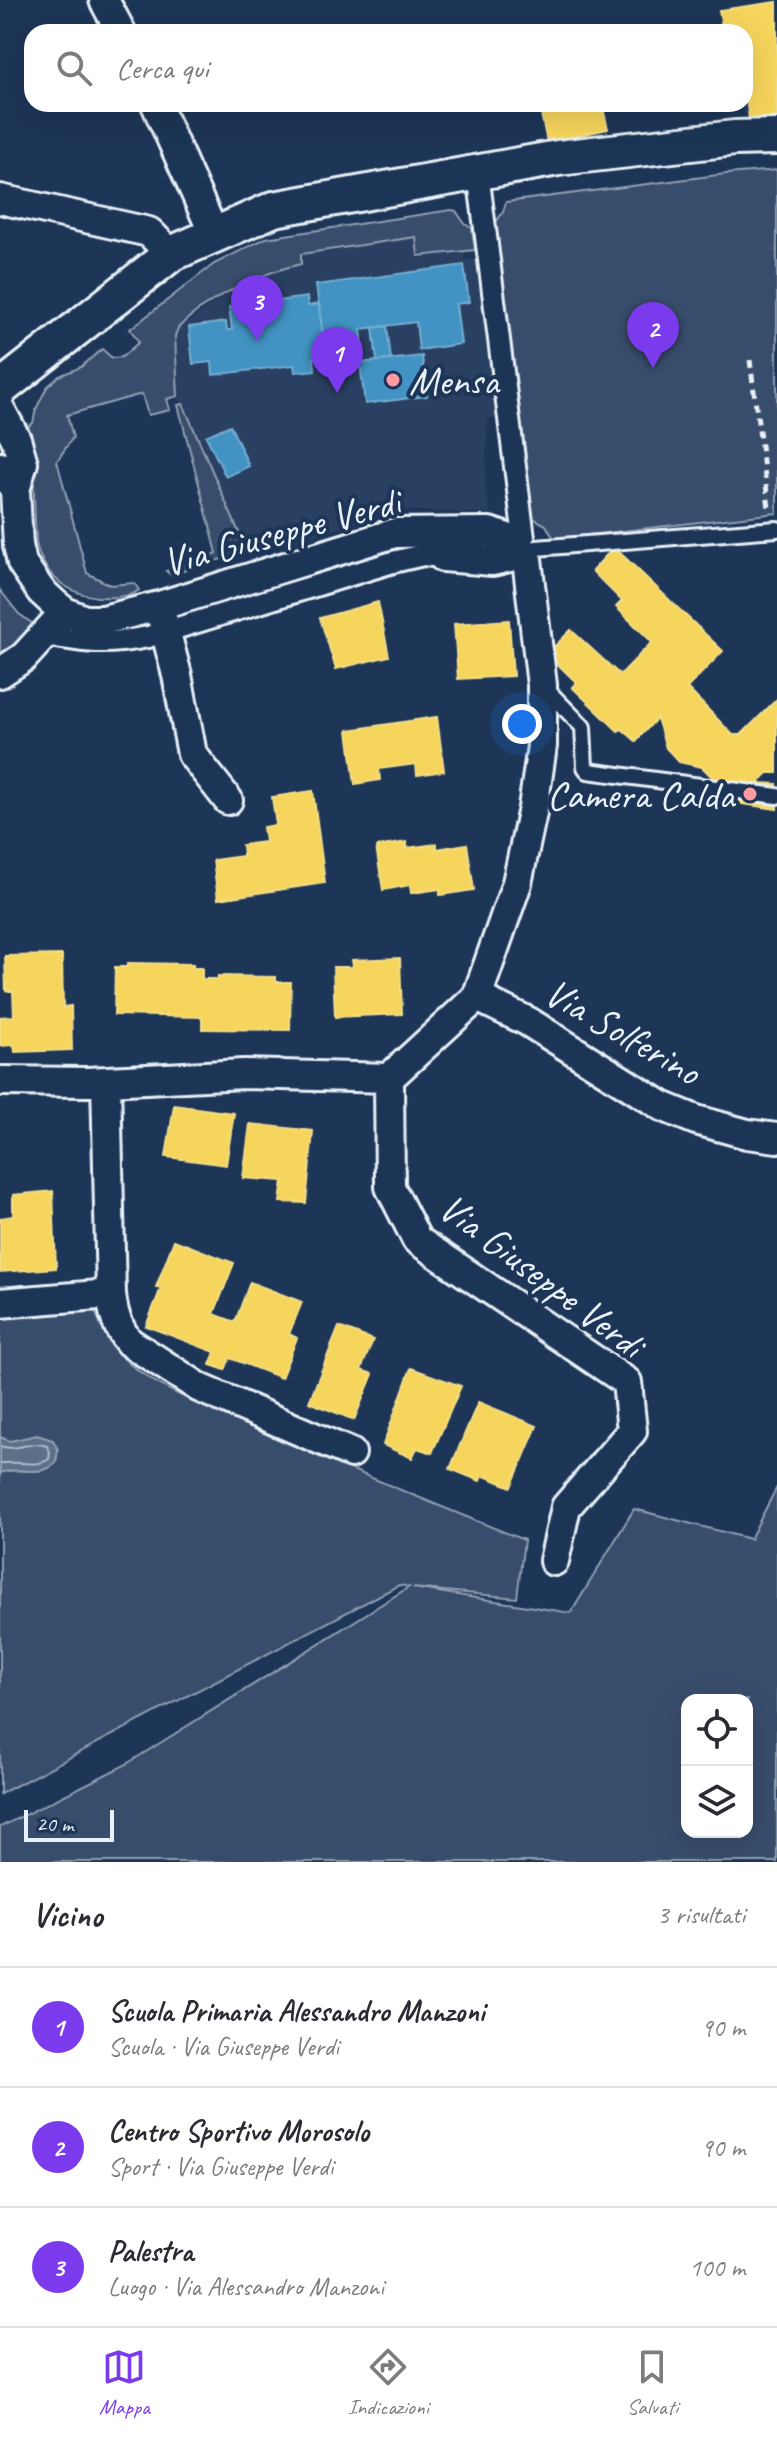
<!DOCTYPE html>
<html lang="it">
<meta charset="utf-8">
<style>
:root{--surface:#fff;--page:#f7f7f7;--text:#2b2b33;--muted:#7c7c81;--line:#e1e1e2;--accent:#7c3aed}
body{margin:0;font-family:Caveat,sans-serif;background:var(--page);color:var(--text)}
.controls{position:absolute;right:24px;bottom:24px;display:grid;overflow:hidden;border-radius:16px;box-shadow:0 8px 32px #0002}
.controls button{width:72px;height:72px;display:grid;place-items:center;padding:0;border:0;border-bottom:2px solid var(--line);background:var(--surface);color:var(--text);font:40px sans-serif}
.scale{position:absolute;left:24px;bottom:20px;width:90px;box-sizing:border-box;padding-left:8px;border:4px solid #e8f1f8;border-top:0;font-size:22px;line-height:28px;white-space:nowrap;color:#e8f1f8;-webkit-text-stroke:6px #1d3557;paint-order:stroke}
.you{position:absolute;left:522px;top:724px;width:28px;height:28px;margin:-20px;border:6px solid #fff;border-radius:50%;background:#1a73e8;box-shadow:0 0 0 12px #1a73e833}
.badge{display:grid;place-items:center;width:52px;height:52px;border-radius:50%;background:var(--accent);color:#fff;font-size:26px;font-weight:700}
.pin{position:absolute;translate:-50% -66px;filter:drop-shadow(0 2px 4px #0008)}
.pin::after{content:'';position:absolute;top:42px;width:28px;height:24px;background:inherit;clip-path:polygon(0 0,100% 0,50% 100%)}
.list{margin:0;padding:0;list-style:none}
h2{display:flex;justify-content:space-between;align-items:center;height:104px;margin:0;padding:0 32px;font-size:34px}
h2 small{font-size:26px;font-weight:400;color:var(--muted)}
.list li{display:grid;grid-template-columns:52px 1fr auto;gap:24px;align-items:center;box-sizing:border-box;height:120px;padding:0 32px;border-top:2px solid var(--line)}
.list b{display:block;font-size:30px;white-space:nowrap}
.list p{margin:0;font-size:26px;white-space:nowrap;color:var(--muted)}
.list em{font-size:26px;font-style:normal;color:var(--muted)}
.icon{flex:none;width:44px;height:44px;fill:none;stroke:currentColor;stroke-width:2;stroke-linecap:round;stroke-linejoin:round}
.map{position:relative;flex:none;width:777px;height:1862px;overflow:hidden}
.search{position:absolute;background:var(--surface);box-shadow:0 8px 32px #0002;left:24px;right:24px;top:24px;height:88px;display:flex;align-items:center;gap:20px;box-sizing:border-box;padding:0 28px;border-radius:24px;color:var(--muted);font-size:30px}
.sheet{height:464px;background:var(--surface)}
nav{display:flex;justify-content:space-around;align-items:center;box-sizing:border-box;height:112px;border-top:2px solid var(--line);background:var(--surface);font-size:22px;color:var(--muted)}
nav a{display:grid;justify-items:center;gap:4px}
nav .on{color:var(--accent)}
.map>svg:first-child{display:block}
.built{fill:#2a4162}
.green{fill:#374d6c;stroke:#909fb2;stroke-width:2;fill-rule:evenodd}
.water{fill:#5d7089;stroke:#95a4b5;stroke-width:2}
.homes{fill:#f6d55c;stroke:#f2dd8b;stroke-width:2}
.schools{fill:#4393c3;stroke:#74afd3;stroke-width:2}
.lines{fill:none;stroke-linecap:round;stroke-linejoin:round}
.shore{stroke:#b0bdcc;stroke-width:2}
.service-casing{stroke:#e8f1f8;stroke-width:20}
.pedestrian-casing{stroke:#e8f1f8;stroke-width:26}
.minor-casing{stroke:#e8f1f8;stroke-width:34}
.tertiary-casing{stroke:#e8f1f8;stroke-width:40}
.path{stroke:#e8f1f8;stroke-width:5;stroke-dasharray:8 6;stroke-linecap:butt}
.service{stroke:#1d3557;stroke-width:14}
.pedestrian{stroke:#1d3557;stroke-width:20}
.minor{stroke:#1d3557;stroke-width:28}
.tertiary{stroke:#1d3557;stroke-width:34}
.poi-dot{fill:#ff9aa2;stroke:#1d3557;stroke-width:3}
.labels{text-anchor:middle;stroke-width:8;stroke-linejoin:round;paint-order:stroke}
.poi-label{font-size:40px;fill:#e8f1f8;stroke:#1d3557;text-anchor:start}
.street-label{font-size:40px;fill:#e8f1f8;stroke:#1d3557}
</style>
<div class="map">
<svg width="777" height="1862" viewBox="0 0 777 1862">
<rect width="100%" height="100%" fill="#1d3557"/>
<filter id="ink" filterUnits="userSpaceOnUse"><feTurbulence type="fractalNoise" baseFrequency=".0125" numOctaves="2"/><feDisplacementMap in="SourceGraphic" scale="16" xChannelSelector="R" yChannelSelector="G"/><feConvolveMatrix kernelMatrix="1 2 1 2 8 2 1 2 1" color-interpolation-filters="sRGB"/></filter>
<g filter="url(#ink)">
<path class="built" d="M416 237 419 256 464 251 465 260 479 259 494 368 491 372 492 387 496 390 500 417 488 419 485 489 491 514 396 510 295 542 288 526 264 531 266 545 247 551 178 396 175 336 178 328 246 282 277 269 301 264 300 254Z"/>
<path class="green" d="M777 170V513L554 539 546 525 531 517 494 225 503 212 506 202 726 174Z
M451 210 456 211 465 224 472 228 475 250 418 256 416 237 301 254V264C262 272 206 299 178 328L175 336 178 396 167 399 170 410 148 415 142 394 67 415 73 437 57 461 87 573 110 585 134 583 139 590C132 596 124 596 115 597 77 600 45 582 36 543L33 471 24 429 33 423 36 409 47 387 59 376 81 367 102 349 112 358 122 357 139 342 130 329 214 264 266 238Z
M183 404 247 551 171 575 166 571 217 553 178 405Z
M0 590 19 614 39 628 0 663Z
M93 1306C100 1323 106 1341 119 1354 151 1387 200 1404 242 1422 335 1464 429 1502 524 1540L517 1598 413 1588 571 1613 634 1509 750 1539 777 1487V1862H0V1827L125 1765 409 1587 399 1585 0 1794V1314ZM687 1700H747V1832H687Z"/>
<path class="water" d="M37 1435 53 1440 58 1450 56 1463C39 1479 20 1465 0 1473V1437L10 1441Z"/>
<path class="homes" d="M777 2V130H751L745 94V32H723L719 10Z
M539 104H602L608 129 547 142Z
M614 547 723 651 687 688 733 735H741L777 699V773H768L754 787 718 783 702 767 679 762 666 748 657 718 636 741 622 729 618 731 572 687 577 683 547 654 571 630 620 675 652 642 616 607 622 601 592 571Z
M378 602 389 656 336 669 320 618Z
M509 620 513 676 458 679 454 624Z
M437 717 444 771 417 775 416 764 379 769 380 780 355 784 348 730Z
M757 783 777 784V809L721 801 724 784 754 787Z
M313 791 325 883 218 899 213 860 243 856 242 845 265 842 263 827 276 825 272 797Z
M407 842V848L437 844V849L467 844 474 890 440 895V889L411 893 410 885 383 890 376 847Z
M62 955 63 1007 71 1006 72 1050 15 1052 14 1045 0 1046V1017L14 1016 13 991H6L5 956Z
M400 958 402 1014 335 1017 333 967H353L352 960Z
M128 963 193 964V968H202V979H218V976L276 977V982H291L290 1030 202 1029V1017L114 1015 115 967H128Z
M174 1105 234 1113 226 1165 166 1157Z
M250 1124 313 1131 306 1203 280 1202 283 1181 243 1178Z
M53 1191 56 1268 0 1272V1218L13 1216V1195Z
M174 1240 234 1263 214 1314 235 1322 250 1282 302 1302 289 1334 297 1338 281 1378 230 1358 225 1370 210 1365 215 1352 146 1326 161 1288 156 1287Z
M339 1327 373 1340 361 1370 373 1374 354 1420 309 1402Z
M411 1368 461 1386 432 1453 417 1448 412 1458 383 1445Z
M478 1402 537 1426 511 1487 482 1475 480 1481 450 1469Z"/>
<path class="schools" d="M464 265 469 302 456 304 461 344 419 350 416 322 361 329 363 347 325 352 316 285Z
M307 297 308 306 319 304 325 352 329 351V355L314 357 315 370 295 372 294 365 213 375 212 362 193 364 189 327 226 322 227 330H232L229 307Z
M387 326 391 360 377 361 373 328Z
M422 356 427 396 365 404 360 363Z
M230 425 249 466 226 477 206 436Z"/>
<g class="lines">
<path class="shore" d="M0 1446C16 1452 31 1440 47 1446L50 1452 49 1459C35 1469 17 1459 0 1464"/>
<defs>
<path id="service" d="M536 548 777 529
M544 687 583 727 585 767 588 771 777 796"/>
<path id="pedestrian" d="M478 173 524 538
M46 635C87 643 107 645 148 637L393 562 423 555 443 557"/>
<path id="minor" d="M104 0 121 32
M156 104 214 234
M0 199 149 232 171 254
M0 409 16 439 23 463 15 490 18 545 22 563 41 591 55 604 65 612 85 620H103L159 606 395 533 489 532 519 542
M0 467 15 490
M443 557 493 561 518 555
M159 606 177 675 192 754 228 800
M0 673 24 657 65 612
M477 997 527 1021 662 1106 696 1120 747 1134 777 1138
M389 1078 390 1187 417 1240 627 1382 632 1431 566 1507 554 1561
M0 1081 87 1082 244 1074 389 1078 477 997 517 883 533 808 542 746V685L527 559
M106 1081 111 1294C113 1313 117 1327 129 1342L200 1388 351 1453
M0 1303 111 1294"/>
<path id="tertiary" d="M0 389 171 254 274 209 558 158 735 138 777 137"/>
</defs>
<use href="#service" class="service-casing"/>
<use href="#pedestrian" class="pedestrian-casing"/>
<use href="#minor" class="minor-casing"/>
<use href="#tertiary" class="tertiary-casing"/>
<path class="path" d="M750 360 769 508"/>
<use href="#service" class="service"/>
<use href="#pedestrian" class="pedestrian"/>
<use href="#minor" class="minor"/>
<use href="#tertiary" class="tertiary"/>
</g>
</g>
<g class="poi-dot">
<circle cx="393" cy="380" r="8"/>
<circle cx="750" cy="794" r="8"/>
</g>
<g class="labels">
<g class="poi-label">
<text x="409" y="394">Mensa</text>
<text x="734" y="808" text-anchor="end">Camera Calda</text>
</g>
<g class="street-label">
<text transform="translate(281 531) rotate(-15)" y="14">Via Giuseppe Verdi</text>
<text transform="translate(623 1031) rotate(30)" y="14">Via Solferino</text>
<text transform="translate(542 1275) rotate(37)" y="14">Via Giuseppe Verdi</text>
</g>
</g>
</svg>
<div class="controls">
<button><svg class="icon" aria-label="locate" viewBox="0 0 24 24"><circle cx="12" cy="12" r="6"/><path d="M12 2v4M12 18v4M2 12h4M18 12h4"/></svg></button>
<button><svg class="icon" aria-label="layers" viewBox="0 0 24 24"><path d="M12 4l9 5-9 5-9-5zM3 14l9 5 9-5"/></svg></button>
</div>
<div class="scale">20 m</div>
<div class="you"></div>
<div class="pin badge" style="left:337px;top:393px">1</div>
<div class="pin badge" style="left:653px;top:368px">2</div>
<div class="pin badge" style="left:257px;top:341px">3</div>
<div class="search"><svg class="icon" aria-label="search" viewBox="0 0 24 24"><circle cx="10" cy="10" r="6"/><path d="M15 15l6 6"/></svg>Cerca qui</div>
</div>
<section class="sheet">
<h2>Vicino<small>3 risultati</small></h2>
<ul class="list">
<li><span class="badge">1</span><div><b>Scuola Primaria Alessandro Manzoni</b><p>Scuola · Via Giuseppe Verdi</p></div><em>90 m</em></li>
<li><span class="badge">2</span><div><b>Centro Sportivo Morosolo</b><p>Sport · Via Giuseppe Verdi</p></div><em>90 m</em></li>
<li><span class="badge">3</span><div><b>Palestra</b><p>Luogo · Via Alessandro Manzoni</p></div><em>100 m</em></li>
</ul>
</section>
<nav>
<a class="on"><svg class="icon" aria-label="map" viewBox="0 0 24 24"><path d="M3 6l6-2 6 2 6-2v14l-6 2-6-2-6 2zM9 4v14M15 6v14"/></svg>Mappa</a>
<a><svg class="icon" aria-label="directions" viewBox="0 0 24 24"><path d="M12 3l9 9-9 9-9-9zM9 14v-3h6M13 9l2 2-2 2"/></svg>Indicazioni</a>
<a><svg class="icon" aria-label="saved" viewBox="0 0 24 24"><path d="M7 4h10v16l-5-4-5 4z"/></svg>Salvati</a>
</nav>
